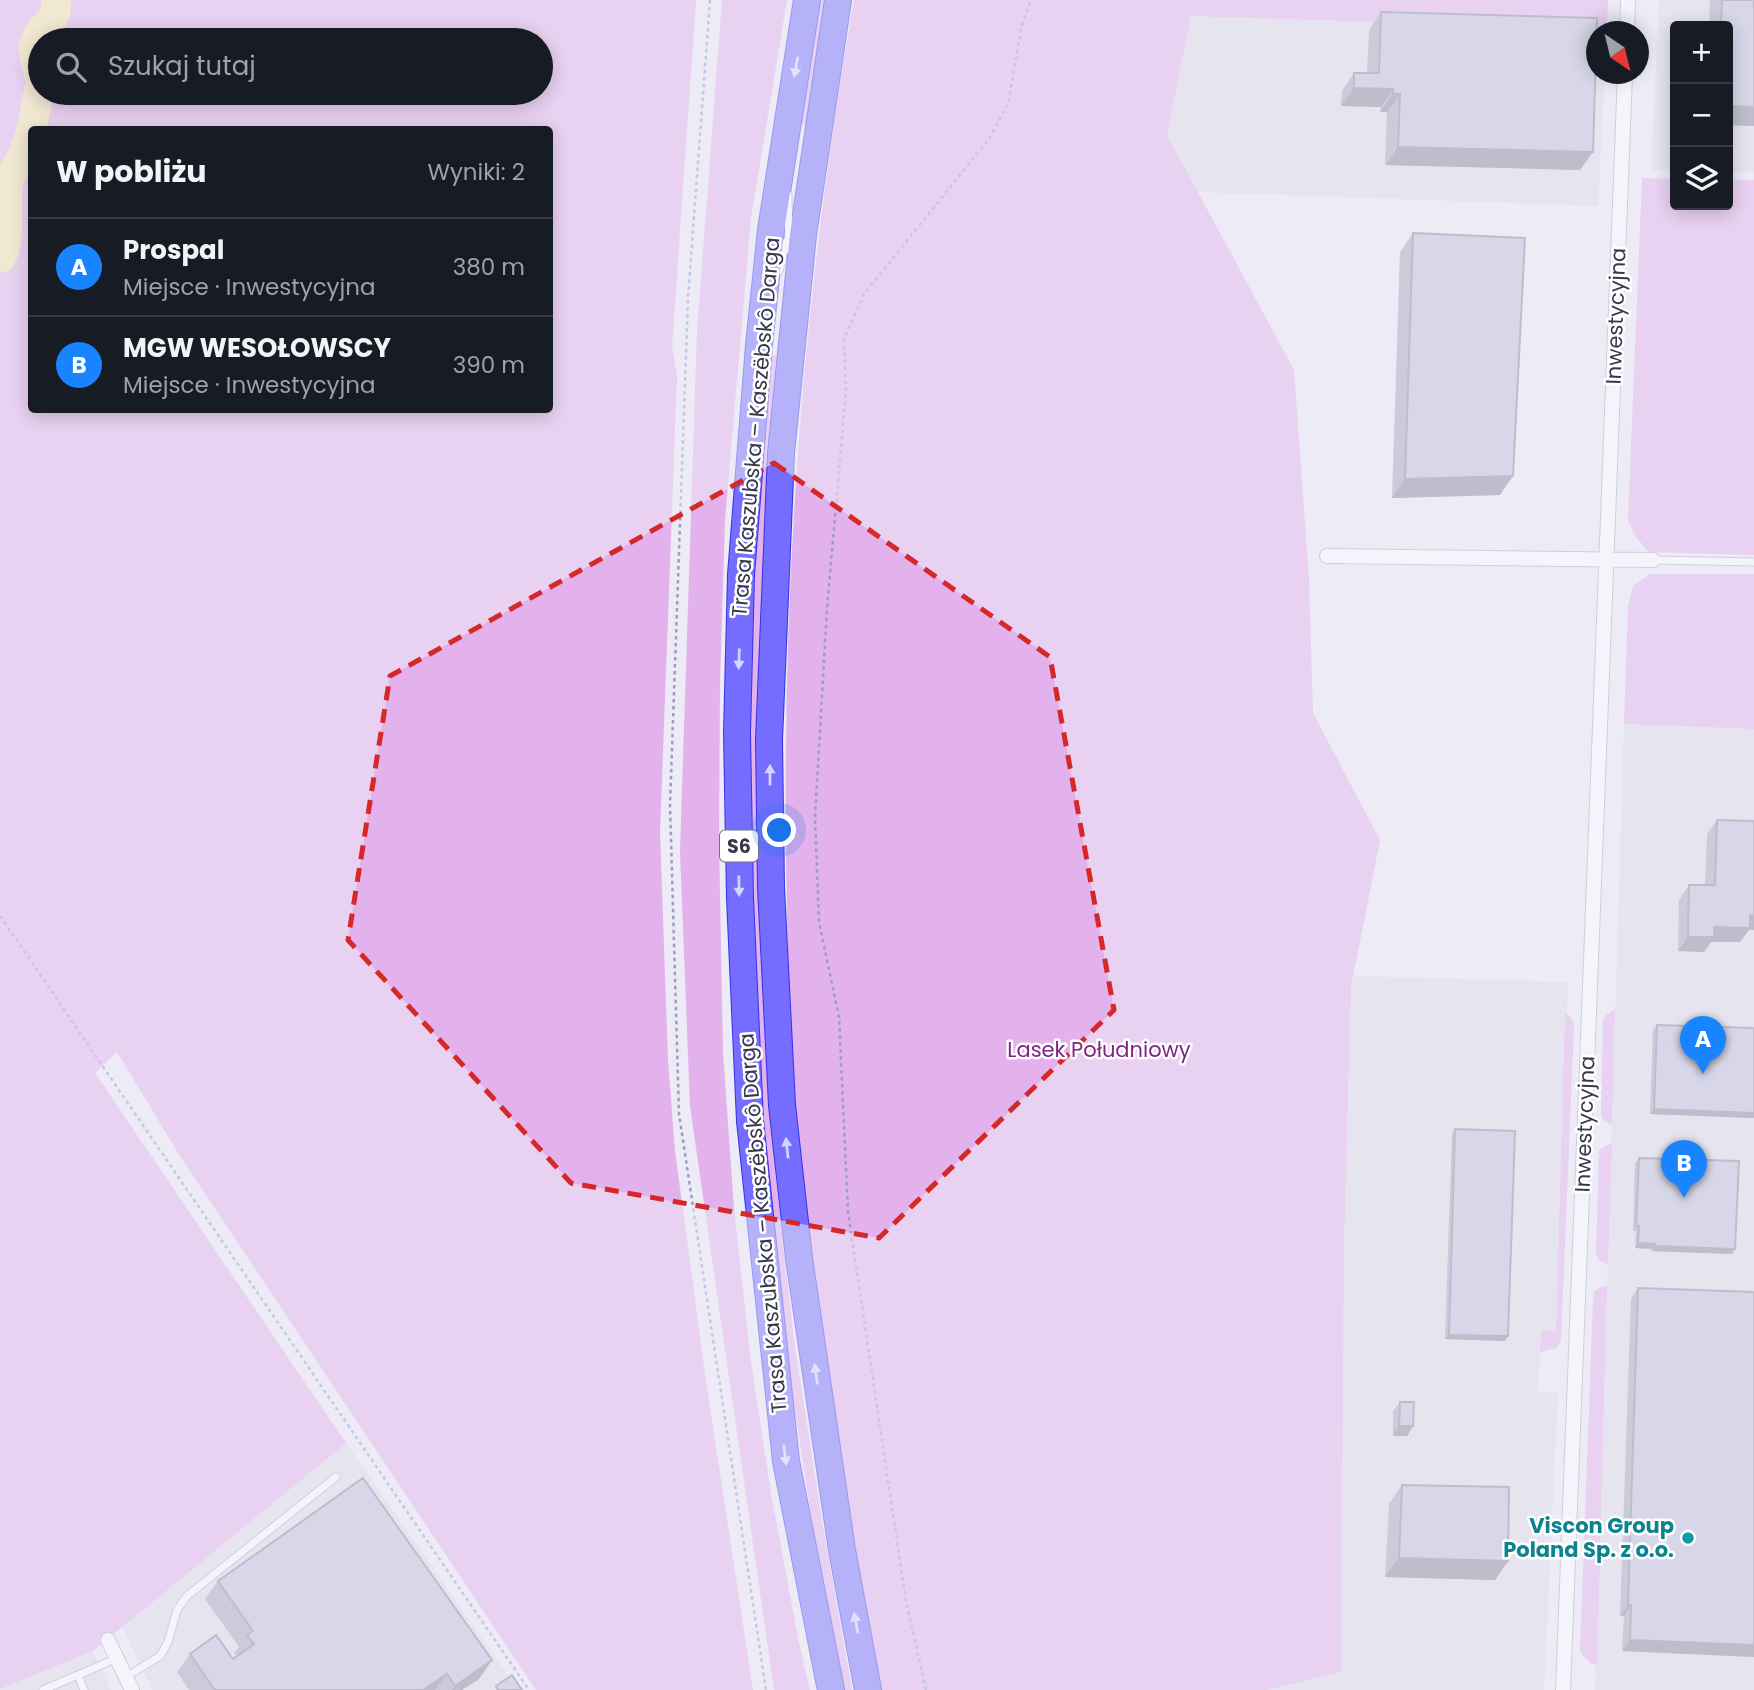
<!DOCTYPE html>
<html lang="pl">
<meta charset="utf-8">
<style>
:root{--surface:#171b24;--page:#20242c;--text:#f1f3f6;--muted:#9ea1a6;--line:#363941;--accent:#1984ff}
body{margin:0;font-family:Poppins,sans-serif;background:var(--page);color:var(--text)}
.controls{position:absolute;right:21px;top:21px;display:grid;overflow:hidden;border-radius:7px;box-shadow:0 4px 18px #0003}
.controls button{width:63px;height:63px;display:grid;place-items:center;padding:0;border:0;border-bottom:2px solid var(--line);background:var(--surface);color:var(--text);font:35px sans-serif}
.compass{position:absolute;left:1586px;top:21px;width:63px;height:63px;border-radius:50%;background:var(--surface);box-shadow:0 4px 18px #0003;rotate:145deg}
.you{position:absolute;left:780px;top:831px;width:24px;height:24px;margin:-18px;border:5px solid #fff;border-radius:50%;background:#1a73e8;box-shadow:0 0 0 10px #1a73e833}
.badge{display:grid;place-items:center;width:46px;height:46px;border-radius:50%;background:var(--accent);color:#fff;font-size:23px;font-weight:700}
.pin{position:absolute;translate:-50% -58px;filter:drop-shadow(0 2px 4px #0008)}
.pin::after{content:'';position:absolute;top:37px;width:24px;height:21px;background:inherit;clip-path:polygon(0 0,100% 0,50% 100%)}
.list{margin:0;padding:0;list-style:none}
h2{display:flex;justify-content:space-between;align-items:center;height:91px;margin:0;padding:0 28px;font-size:30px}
h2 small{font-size:23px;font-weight:400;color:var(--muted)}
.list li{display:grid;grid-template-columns:46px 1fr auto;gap:21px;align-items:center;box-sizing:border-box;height:98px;padding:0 28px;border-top:2px solid var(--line)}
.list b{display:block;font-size:26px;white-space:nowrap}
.list p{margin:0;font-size:23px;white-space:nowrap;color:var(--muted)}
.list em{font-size:23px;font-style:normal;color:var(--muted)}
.icon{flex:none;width:38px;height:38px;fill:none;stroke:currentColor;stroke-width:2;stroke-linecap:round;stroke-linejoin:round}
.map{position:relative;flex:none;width:1754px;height:1690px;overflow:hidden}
.search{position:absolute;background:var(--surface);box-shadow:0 4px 18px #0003;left:28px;top:28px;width:525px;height:77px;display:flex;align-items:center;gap:18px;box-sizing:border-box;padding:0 24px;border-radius:38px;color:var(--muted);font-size:26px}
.panel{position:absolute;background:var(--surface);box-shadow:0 4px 18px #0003;left:28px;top:126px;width:525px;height:287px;border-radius:7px}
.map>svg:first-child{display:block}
.industrial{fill:#dcdce6}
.green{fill:#e3b1ec;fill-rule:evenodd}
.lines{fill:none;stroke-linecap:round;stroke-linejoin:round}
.river{stroke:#f6e5a4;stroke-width:30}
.lane-casing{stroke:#adacc3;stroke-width:9}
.street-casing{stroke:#adacc3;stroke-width:16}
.highway-casing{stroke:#3532e8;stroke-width:28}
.path{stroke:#9e9cc5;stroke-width:2.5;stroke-dasharray:3.5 3.5;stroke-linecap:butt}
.lane{stroke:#fff;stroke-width:7}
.street{stroke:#fff;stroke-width:14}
.highway{stroke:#746dff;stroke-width:26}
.wall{fill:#a4a4bb}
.shaded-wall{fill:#868698}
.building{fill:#bfbfd9;stroke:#868698;stroke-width:2}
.oneway{fill:#d5d3ff}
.marked{fill:none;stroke:#d62828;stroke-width:5;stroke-dasharray:14 9;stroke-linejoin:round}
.culture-dot{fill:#0f9aa8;stroke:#fff;stroke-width:2.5}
.labels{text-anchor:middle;stroke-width:5;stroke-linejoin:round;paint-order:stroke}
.shield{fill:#fff;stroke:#747481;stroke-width:2}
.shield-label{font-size:19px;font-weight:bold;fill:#38384b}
.street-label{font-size:21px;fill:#38384b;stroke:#fff}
.park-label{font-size:21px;fill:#822582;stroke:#fff}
.culture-label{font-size:21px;font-weight:bold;fill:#0d838f;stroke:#fff;text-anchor:end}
</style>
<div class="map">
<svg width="1754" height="1690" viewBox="0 0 1754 1690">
<rect width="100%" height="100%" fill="#ecebf6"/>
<path class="industrial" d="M1659 0H1754V172H1728V26H1675V170H1651Z
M1191 15 1607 29V31L1596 32V74H1605L1598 206 1197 192 1167 135Z
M1624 724 1754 729V1690H1595Z
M1353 976 1568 982 1567 1013H1565L1556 1331H1541L1538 1392 1558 1393 1544 1690H1267L1341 1671 1344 1249 1351 987Z
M346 1443 518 1690H152L122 1626Z
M93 1651 111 1690H0V1689Z"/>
<path class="green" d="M0 0H696L672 347 677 376 660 832 668 1060 675 1151 706 1381 753 1690H536L180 1156 117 1052 95 1073 346 1443 93 1651 0 1689ZM40 40H541V93H40ZM32 130H550V410H32Z
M722 0H787L751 217 725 520 720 683 719 842 723 1052 734 1209 751 1362 772 1499 799 1643 810 1690H774L690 1106 680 851 697 331Z
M817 0H827L806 125 796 124Z
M854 0H1608L1607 29 1191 16 1167 135 1294 370 1309 580 1313 713 1380 840 1351 987 1344 1249 1341 1672 1267 1690H880C861 1586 841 1483 825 1379 813 1306 806 1231 799 1158 790 1053 787 947 786 842 783 560 805 278 854 0Z
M1642 178 1675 179V205H1728V180H1754V555L1649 552 1636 537 1628 521Z
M778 355 759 883 764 1010 776 1180 794 1341 823 1527 852 1690H844L814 1535 786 1352 768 1202 759 1072 748 766 757 483 768 356Z
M1650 574H1754V729L1624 724 1628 606 1633 586Z
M1615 1009 1612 1125 1604 1121 1601 1115 1603 1019 1606 1015Z
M1565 1012 1573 1020 1574 1026 1561 1341 1556 1348 1540 1352 1541 1331H1556Z
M1612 1143 1608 1265 1600 1261 1596 1255 1599 1150Z
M1607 1286 1597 1665 1590 1663 1580 1652 1593 1301 1594 1292 1600 1287Z"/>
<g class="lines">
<path class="river" d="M40 79C38 67 30 51 36 39 44 20 57 27 56 0
M0 258C11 247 5 202 8 184 10 173 18 165 23 155 32 134 35 110 40 87"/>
<defs>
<path id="lane" d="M788 195 789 250
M779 271 786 242
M1653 560 1754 562
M78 1675 117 1658
M126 1677 160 1656 168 1642 177 1610 187 1596 336 1477
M43 1690 78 1675 84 1690"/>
<path id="street" d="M1627 32 1628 0
M1327 556 1653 560
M108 1640 132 1690
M1563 1690 1625 74"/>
<path id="highway" d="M807 0 771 230 759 345 741 575 737 733 740 898 750 1121 786 1461 831 1690
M838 0 803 235 781 453 769 740 771 888 782 1105 799 1258 842 1550 868 1690"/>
</defs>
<use href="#lane" class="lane-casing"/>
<use href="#street" class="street-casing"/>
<use href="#highway" class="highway-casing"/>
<path class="path" d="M710 0 688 298 670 805 679 1114 766 1690
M0 916 529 1690
M926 1690 906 1601 848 1212 839 1017 819 922 815 817 827 609 846 390 844 339 864 294 989 139 1008 104 1021 29 1031 0"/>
<use href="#lane" class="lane"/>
<use href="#street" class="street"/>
<use href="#highway" class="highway"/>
</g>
<path class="wall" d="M1710 0H1754V126L1728 125V26H1709Z
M1381 12 1580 170 1385 165 1387 112H1380L1381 107 1341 106 1342 91 1354 73H1367L1369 30Z
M1675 82V123H1673Z
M1413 233 1500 495 1392 498 1400 252Z
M1717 820 1749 930 1740 942H1711L1704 952 1678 951 1679 900 1689 885H1705L1707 834Z
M1657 1025 1754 1028V1118L1650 1114 1653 1029Z
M1455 1129 1505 1341 1445 1339 1452 1133Z
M1639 1158 1732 1254 1651 1251 1652 1249 1635 1248 1636 1231H1633L1635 1163Z
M1638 1288 1754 1657 1622 1651 1624 1616H1620L1631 1299Z
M1400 1402 1413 1426 1407 1436H1393V1411Z
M1402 1485 1508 1561 1495 1580 1385 1577 1389 1504Z
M218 1581 492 1660 479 1679 462 1690H189L177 1672 190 1654 233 1659 236 1656 234 1653 239 1647 205 1599Z"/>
<path class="shaded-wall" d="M1354 88 1393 89 1381 107 1341 106Z
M1393 94H1400L1387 112H1380Z
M1728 106 1754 107V126L1728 125Z
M1398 147 1593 152 1580 170 1385 165Z
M1513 476 1500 495 1392 498 1405 479Z
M1750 915H1754V930H1749L1740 942H1711L1704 952 1678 951 1688 937Z
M1654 1109 1754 1113V1118L1650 1114Z
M1638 1243 1655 1244 1652 1249 1635 1248Z
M1655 1246 1735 1249 1732 1254 1651 1251Z
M1449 1335 1508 1336 1505 1341 1445 1339Z
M1399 1426H1413L1407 1436H1393Z
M1399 1558 1508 1561 1495 1580 1385 1577Z
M1628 1605H1631L1624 1616H1620Z
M1630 1640 1754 1645V1657L1622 1651Z
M492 1660 479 1679 462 1690H452L455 1686Z
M447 1674 435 1690H423Z"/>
<path class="building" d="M1722 0H1754V107L1728 106V26H1721Z
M1381 12 1597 18 1593 152 1398 147 1400 94H1393V89L1354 88V73H1379Z
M1413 233 1525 238 1513 476 1405 479Z
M1717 820 1754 821V915H1750V928L1714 927V937H1688L1689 885H1715Z
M1657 1025 1754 1028V1113L1654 1109Z
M1455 1129 1515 1131 1508 1336 1449 1335Z
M1639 1158 1739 1161 1735 1249 1655 1246V1244L1638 1243 1639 1226H1636Z
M1638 1288 1754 1292V1645L1630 1640 1631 1605H1628Z
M1400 1402H1414L1413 1426H1399Z
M363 1478 492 1660 455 1686 447 1674 423 1690H215L190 1654 216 1635 233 1659 254 1644 247 1635 253 1631 218 1581Z
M1402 1485 1509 1487 1508 1561 1399 1558Z
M512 1675 522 1690H498L496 1686Z"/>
<defs><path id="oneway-solid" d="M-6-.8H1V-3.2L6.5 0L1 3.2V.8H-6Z" transform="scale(1.75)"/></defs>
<g class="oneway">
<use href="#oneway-solid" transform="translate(796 67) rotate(100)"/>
<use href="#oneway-solid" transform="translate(739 659) rotate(92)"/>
<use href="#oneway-solid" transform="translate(770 775) rotate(-90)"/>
<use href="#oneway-solid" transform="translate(739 886) rotate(89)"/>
<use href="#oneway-solid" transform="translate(787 1148) rotate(-96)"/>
<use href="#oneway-solid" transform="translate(816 1374) rotate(-98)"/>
<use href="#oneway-solid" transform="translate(785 1455) rotate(83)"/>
<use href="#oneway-solid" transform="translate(856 1623) rotate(-101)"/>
</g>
<path d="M0 0H1754V1690H0ZM774 463 1050 657 1114 1010 879 1238 571 1183 348 940 390 676Z" fill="#ecebf6" fill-opacity=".55" fill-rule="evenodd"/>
<path class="marked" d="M774 463 1050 657 1114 1010 879 1238 571 1183 348 940 390 676Z"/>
<circle class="culture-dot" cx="1688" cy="1538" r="7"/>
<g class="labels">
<rect class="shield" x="720" y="830.5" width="38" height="31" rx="5"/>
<g class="shield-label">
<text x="739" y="853">S6</text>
</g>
<g class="street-label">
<text transform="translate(1616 316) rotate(-88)" y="7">Inwestycyjna</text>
<text transform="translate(756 427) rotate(-85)" y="7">Trasa Kaszubska – Kaszëbskô Darga</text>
<text transform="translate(1585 1124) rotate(-88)" y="7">Inwestycyjna</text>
<text transform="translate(763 1223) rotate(-95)" y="7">Trasa Kaszubska – Kaszëbskô Darga</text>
</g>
<g class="park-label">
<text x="1099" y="1057">Lasek Południowy</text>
</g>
<g class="culture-label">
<text x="1674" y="1533">Viscon Group<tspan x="1674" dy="24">Poland Sp. z o.o.</tspan></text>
</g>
</g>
</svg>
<div class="controls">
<button>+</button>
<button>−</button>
<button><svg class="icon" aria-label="layers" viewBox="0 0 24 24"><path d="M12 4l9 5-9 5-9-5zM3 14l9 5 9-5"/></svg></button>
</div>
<svg class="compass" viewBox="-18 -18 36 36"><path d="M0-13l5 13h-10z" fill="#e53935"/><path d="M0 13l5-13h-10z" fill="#9ea1a6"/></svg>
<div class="you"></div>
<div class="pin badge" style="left:1703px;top:1074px">A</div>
<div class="pin badge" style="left:1684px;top:1198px">B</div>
<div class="search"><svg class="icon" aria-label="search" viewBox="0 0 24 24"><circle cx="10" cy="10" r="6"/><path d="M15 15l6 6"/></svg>Szukaj tutaj</div>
<section class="panel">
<h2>W pobliżu<small>Wyniki: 2</small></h2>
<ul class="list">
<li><span class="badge">A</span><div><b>Prospal</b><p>Miejsce · Inwestycyjna</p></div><em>380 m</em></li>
<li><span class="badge">B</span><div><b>MGW WESOŁOWSCY</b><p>Miejsce · Inwestycyjna</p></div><em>390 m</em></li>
</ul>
</section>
</div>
